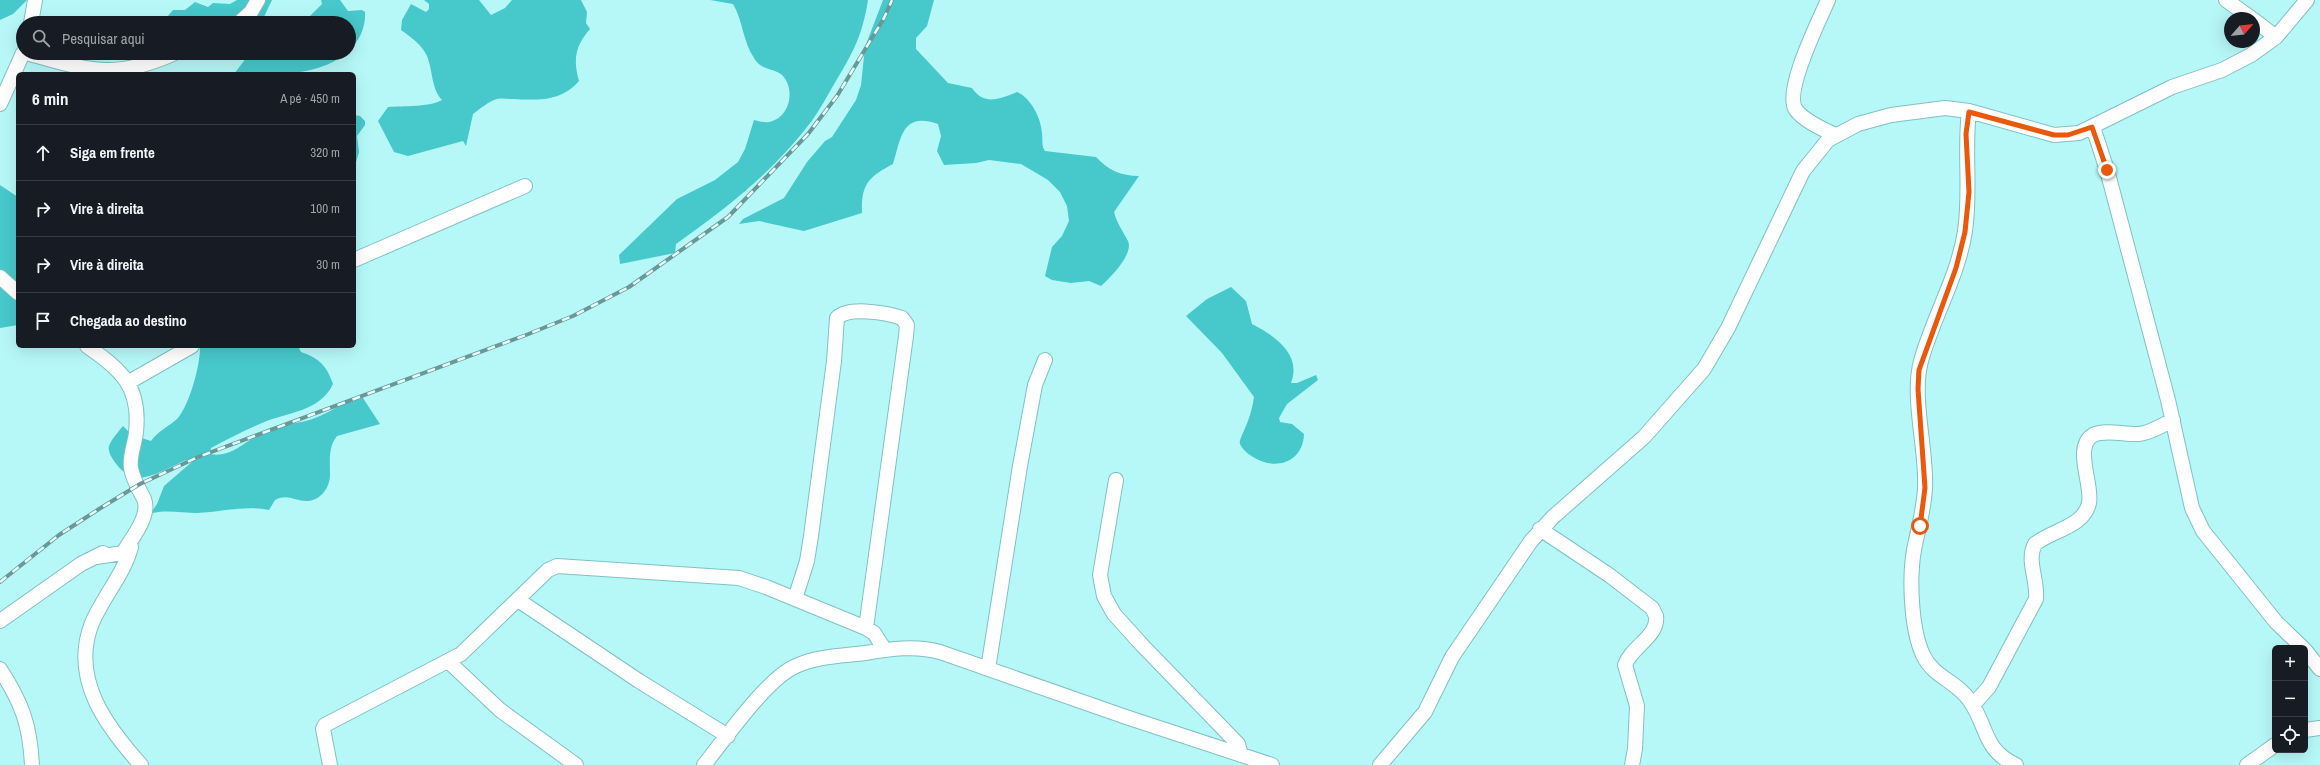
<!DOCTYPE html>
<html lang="pt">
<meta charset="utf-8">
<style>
:root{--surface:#171b24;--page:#242831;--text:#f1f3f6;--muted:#9ea1a6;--line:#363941}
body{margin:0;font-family:"Archivo Narrow",sans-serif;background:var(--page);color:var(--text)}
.controls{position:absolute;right:12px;bottom:12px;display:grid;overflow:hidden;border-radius:6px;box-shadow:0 4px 16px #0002}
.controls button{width:36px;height:36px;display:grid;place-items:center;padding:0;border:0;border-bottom:1px solid var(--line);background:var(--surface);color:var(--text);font:20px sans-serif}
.compass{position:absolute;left:2224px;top:12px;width:36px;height:36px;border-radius:50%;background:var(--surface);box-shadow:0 4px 16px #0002;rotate:62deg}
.stop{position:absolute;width:12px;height:12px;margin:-9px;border:3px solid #ea580c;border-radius:50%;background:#fff}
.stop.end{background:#ea580c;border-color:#fff;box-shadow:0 1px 4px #0008}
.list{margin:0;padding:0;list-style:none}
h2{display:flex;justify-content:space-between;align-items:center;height:52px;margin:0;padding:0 16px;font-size:17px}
h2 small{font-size:13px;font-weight:400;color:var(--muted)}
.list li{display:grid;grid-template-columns:26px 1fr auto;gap:12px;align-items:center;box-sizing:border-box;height:56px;padding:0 16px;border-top:1px solid var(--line)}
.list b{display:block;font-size:15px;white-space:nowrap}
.list em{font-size:13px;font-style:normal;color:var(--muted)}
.icon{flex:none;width:22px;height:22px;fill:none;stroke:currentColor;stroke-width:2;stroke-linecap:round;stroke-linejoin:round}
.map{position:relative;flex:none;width:2320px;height:765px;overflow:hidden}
.search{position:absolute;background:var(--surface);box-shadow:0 4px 16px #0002;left:16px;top:16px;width:340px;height:44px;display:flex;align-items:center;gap:10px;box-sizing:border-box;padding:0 14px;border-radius:22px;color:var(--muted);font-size:15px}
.panel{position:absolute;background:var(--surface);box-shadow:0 4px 16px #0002;left:16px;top:72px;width:340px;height:276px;border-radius:6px}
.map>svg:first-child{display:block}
.forest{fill:#47c8cb}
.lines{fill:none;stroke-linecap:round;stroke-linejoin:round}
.minor-casing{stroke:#81c1c1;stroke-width:16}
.minor{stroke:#fff;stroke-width:14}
.rail-casing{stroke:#6a9899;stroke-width:4}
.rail{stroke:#e4fdfd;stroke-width:2.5;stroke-dasharray:8;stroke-linecap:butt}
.route{stroke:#ea580c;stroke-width:5}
</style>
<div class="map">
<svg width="2320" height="765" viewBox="0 0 2320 765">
<rect width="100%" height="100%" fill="#b6f8f8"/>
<path class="forest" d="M0 0H27L13 14 0 20Z
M237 0H272L261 23H162L173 10H185L195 2 208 7 213 3 230 4Z
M321 0H340L348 11 362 10 365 12C366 26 360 41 349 50V23H303L322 4Z
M424 0H479L491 15 505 8 512 0H581L587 12 586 23 590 29C575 46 573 60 579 81 561 102 538 100 513 99 508 99 502 98 497 99 489 101 480 109 473 114L466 146 463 141 408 156 394 152 378 121 388 107C403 106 430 107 442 100 431 88 433 71 427 56 422 45 411 37 401 30L402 20 411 4 426 12 429 9V4Z
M710 0H868C862 38 852 54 833 86 826 98 819 111 811 122 774 171 726 209 676 244L675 253 620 264 619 255 677 199 715 180 738 162 745 149 754 120C758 121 765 123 769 122 790 118 796 89 782 75 775 68 761 71 754 58 743 42 743 21 733 4Z
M883 0H934L927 26 916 38V49L948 83 972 88C984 106 1000 99 1017 92 1031 98 1041 118 1042 133 1043 140 1041 145 1045 151L1096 157C1108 170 1121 176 1139 176L1114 212C1117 224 1123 231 1128 241 1134 254 1110 278 1101 286L1089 281 1071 283 1052 280 1045 276 1052 247 1062 236 1069 221 1067 206 1060 192 1048 180 1021 164 989 160 976 163 944 165 937 151 941 136 938 124C902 111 901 138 893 164 868 177 861 185 862 213L804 231 759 221 739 224 743 219 784 198 807 162 825 141 832 137 856 100 861 85 865 47Z
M250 53H346C318 78 269 74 234 74Z
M354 115 360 116 365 121V125L357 136 359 152 354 169Z
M0 185 18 197V325L0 328Z
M1231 287 1246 301 1252 324C1275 336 1302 354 1291 383H1297L1316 375 1318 380 1287 404 1279 418 1280 422 1292 424 1304 434C1303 463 1275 471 1253 457 1248 454 1242 449 1240 444 1239 441 1241 438 1242 435 1248 422 1252 411 1254 397L1222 353 1186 316 1207 299Z
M200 346H298L301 352C319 358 327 366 333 384 320 412 287 412 262 423 245 430 228 439 211 448L210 454C233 459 250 436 270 428 285 423 300 424 315 418 331 412 345 401 361 395L380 424 337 436C328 447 330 461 330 475 330 487 321 500 308 501 296 502 288 493 275 500L269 510C245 505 221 512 197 513 182 513 164 509 150 514L157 504 164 486 193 461 186 460C172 466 153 478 137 478 127 479 106 456 109 446 111 440 118 432 123 426L132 435 151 441C158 431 168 427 177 419 189 407 201 363 200 346Z"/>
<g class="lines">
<defs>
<path id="minor" d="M1828 0C1819 21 1783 92 1796 110 1804 121 1823 129 1835 135
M2226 0 2251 18
M2254 20 2276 37
M31 23 35 0
M239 23 251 12 258 0
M26 53C89 70 112 81 175 53
M0 104 23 53
M1969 111C1964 151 1971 191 1965 231 1958 277 1933 317 1921 361 1911 398 1927 449 1925 488 1924 509 1918 530 1914 550 1909 579 1911 629 1923 655 1933 677 1958 682 1970 701 1988 727 1983 750 2016 765
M2093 127 2107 170 2168 400 2192 508 2203 531 2276 622 2303 648
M354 260 525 186
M0 277 18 293
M87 346C121 370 141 386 136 432 135 444 129 456 131 468 133 480 139 489 144 499 151 516 131 539 123 553L96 557
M129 382 192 346
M1116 480 1100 575 1104 596 1114 614 1142 645 1238 744 1241 755
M1540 529 1609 575 1652 608 1656 616C1659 636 1631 647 1625 665L1637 706 1635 749 1632 765
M131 547C124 574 103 597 92 623 70 678 106 726 141 765
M795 599 807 561 811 536 834 361 837 318C849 306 887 313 902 318L907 325 906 336 866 628
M518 600 639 681 728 736
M0 621 81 564 103 553
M2305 650 2320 669
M449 662 500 710 576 765
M0 669C22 703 30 725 32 765
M988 669 1020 466 1035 385 1045 360
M1973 705 1989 687 2036 599C2038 580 2026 560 2035 544 2052 530 2084 527 2089 503 2093 485 2073 447 2093 435 2105 429 2126 435 2139 434 2151 433 2162 425 2173 420
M2305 730 2320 728
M330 765 323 729 325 725 461 654 548 570 557 566 739 578 766 587 866 628 874 633 885 650
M704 765C725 739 767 678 796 666 818 656 842 656 865 653 890 649 915 645 940 652L1126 717 1272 765
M1380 765 1425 712 1452 657 1531 541 1553 517 1644 437 1704 369 1728 328 1803 171 1828 140 1858 124 1891 115 1945 108 1969 111 2054 135 2079 133 2172 87 2222 70 2251 55 2276 37 2307 0
M2247 765 2275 745"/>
</defs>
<use href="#minor" class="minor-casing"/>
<use href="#minor" class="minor"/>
<defs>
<path id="rail" d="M0 582 59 535 99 509 140 484 198 457 526 335 573 316 629 287 728 217 808 134 837 96 884 18 892 0"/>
</defs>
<use href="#rail" class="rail-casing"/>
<use href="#rail" class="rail"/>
</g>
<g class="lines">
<path class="route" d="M1920 526 1925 488 1918 389 1919 370 1956 268 1965 232 1969 192 1966 134 1969 112 2054 135H2068L2092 127 2107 170"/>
</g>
</svg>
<div class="controls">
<button>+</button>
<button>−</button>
<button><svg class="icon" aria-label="locate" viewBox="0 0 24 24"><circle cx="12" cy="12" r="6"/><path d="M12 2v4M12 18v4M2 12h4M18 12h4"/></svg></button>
</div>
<svg class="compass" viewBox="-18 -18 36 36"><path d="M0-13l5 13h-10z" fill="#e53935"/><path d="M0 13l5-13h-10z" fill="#9ea1a6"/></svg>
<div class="stop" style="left:1920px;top:526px"></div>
<div class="stop end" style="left:2107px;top:170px"></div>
<div class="search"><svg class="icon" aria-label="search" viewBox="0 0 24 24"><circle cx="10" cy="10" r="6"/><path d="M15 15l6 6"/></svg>Pesquisar aqui</div>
<section class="panel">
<h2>6 min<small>A pé · 450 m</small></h2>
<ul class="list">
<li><svg class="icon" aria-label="ahead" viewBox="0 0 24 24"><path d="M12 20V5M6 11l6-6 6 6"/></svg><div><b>Siga em frente</b></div><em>320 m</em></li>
<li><svg class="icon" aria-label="right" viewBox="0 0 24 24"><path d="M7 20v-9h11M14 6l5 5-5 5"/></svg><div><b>Vire à direita</b></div><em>100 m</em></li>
<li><svg class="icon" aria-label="right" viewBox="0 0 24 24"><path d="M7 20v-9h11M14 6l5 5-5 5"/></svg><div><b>Vire à direita</b></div><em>30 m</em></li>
<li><svg class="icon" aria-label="arrive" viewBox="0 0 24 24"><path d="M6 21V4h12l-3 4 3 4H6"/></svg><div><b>Chegada ao destino</b></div></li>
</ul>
</section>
</div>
